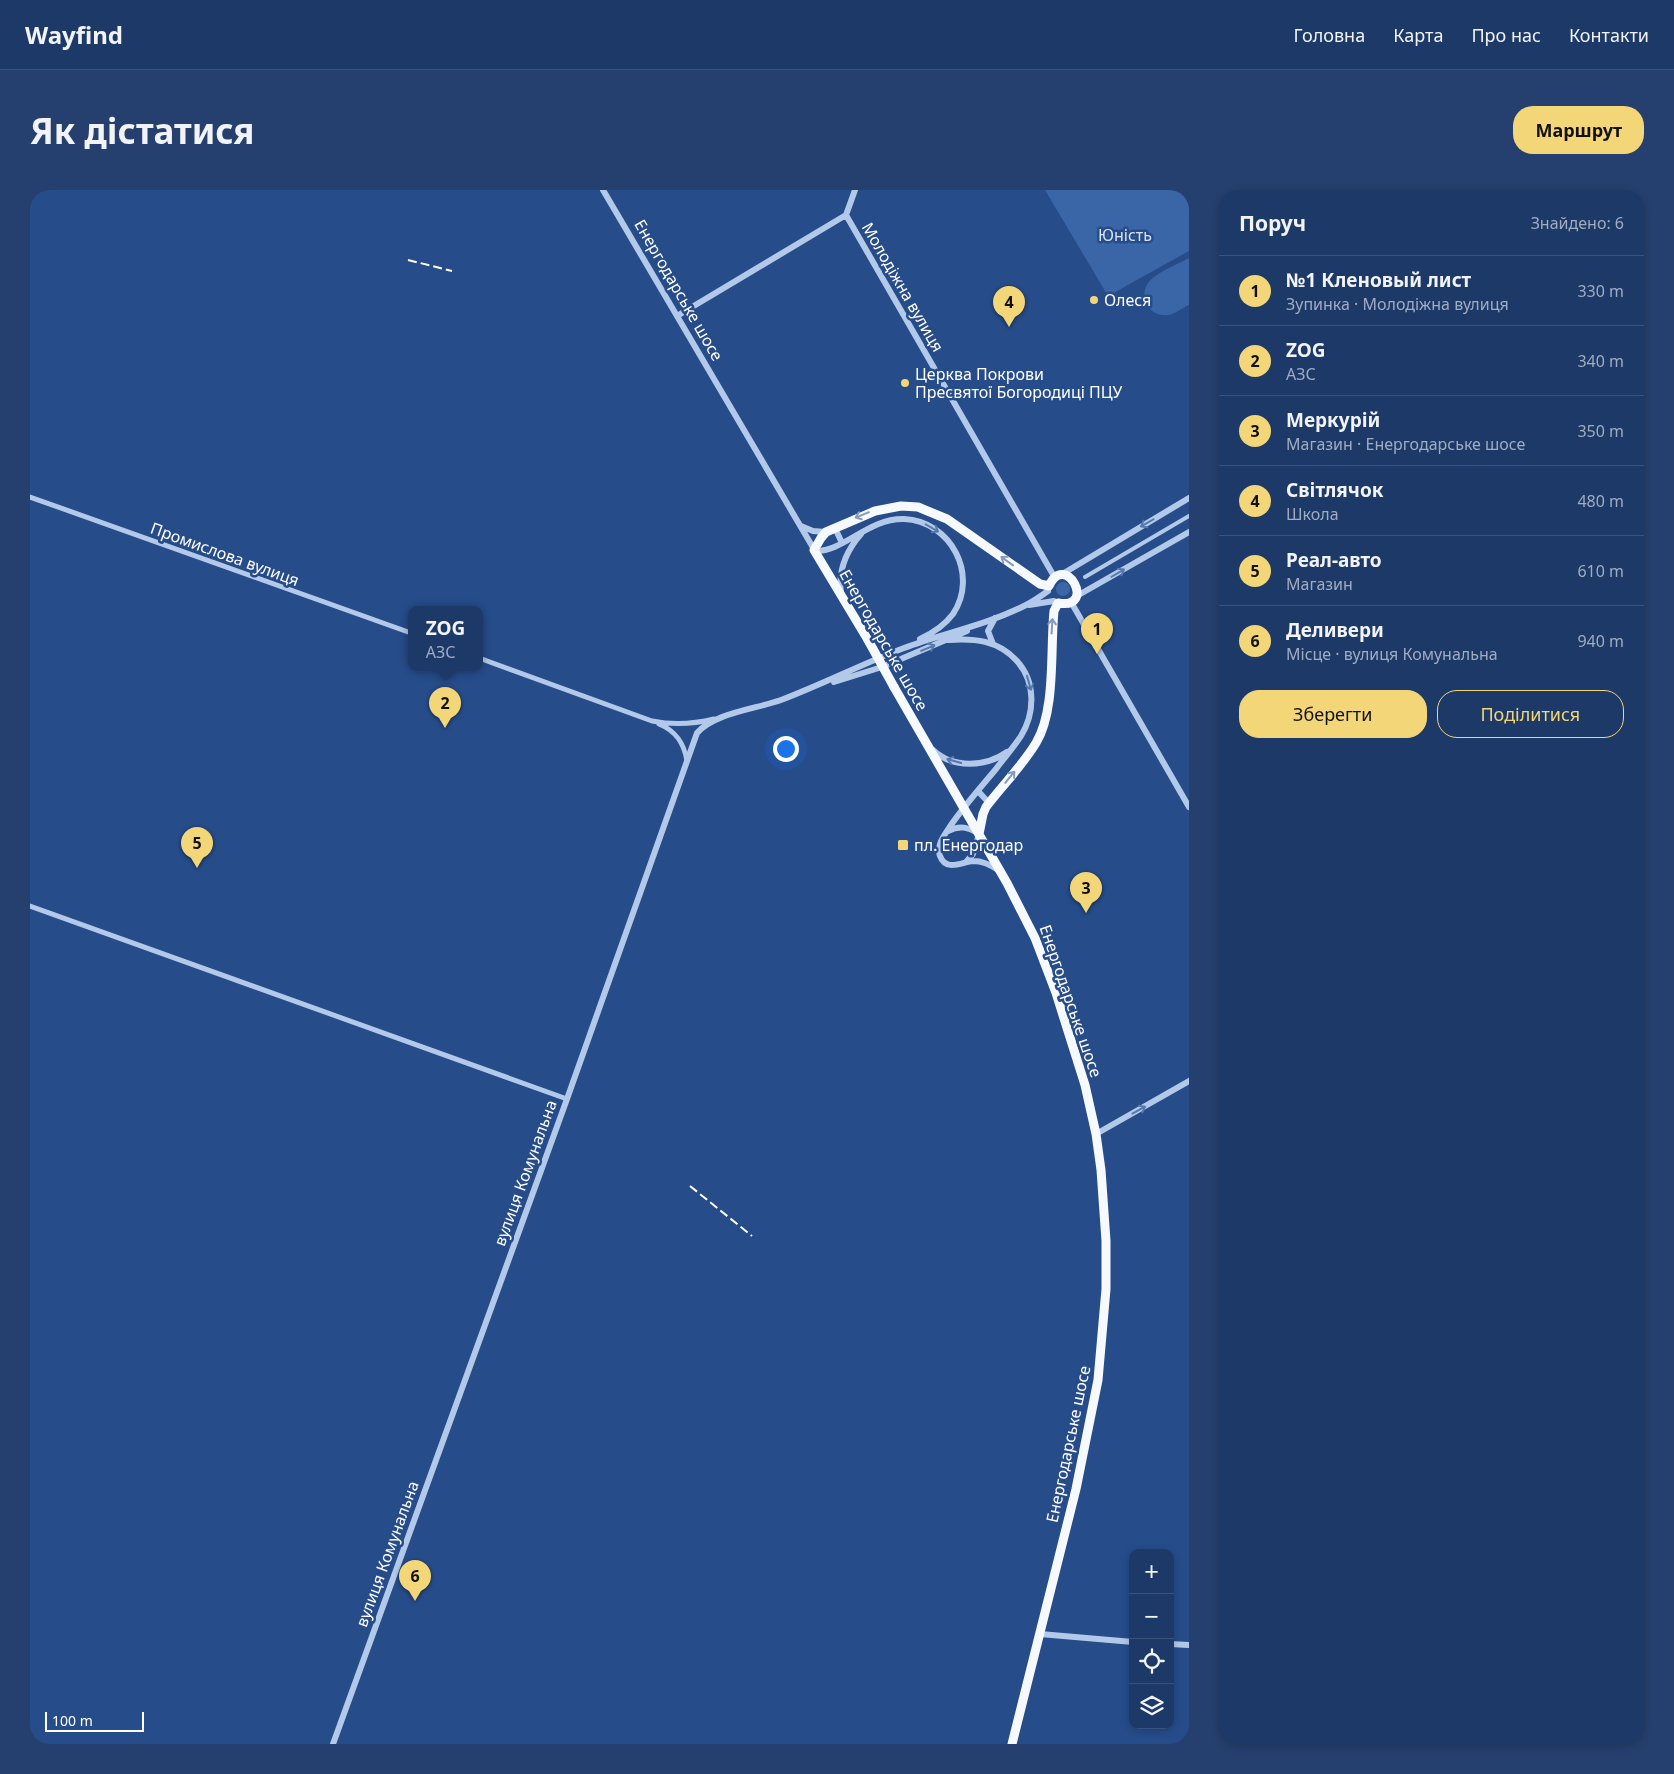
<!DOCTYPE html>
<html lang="uk">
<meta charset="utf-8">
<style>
:root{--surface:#1c3968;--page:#25406e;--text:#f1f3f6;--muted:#a0acc0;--line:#3a537c;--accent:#f3d677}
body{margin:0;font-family:"Noto Sans",sans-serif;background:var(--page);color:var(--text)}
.controls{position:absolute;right:15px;bottom:15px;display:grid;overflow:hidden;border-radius:10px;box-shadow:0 2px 8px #0003}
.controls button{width:45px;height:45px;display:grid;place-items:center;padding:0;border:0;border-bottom:1px solid var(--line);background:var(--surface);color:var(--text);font:25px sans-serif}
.scale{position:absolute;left:15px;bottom:12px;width:99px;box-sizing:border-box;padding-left:5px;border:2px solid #fff;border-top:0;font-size:14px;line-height:18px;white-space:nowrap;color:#fff;-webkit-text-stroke:4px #264c8a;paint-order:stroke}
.you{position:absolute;left:755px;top:558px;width:18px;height:18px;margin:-12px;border:4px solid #fff;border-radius:50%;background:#1a73e8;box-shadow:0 0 0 8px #1a73e833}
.badge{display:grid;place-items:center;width:32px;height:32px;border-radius:50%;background:var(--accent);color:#111;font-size:16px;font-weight:700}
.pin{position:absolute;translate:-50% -41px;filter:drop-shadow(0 1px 2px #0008)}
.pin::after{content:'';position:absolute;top:26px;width:18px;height:15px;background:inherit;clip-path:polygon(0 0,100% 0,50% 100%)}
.popup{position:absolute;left:378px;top:416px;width:75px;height:65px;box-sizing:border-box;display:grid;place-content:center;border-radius:10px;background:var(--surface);filter:drop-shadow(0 1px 4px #0005);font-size:16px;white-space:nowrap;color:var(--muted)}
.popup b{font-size:19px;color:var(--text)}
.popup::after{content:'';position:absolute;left:50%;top:100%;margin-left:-10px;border:10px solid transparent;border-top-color:var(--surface)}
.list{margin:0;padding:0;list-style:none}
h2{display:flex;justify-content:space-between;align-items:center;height:65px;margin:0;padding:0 20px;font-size:21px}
h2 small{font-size:16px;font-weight:400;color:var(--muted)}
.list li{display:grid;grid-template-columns:32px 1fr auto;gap:15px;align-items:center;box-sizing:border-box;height:70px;padding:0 20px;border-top:1px solid var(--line)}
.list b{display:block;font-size:19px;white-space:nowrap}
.list p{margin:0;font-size:16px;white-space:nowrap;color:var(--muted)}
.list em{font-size:16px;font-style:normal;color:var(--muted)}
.actions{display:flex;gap:10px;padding:15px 20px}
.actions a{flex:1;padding:11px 0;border:1px solid var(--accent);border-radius:20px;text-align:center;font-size:18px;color:var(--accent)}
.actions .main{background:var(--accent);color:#111}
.icon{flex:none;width:28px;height:28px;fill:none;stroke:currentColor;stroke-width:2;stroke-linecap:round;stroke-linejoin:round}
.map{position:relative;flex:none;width:1159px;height:1554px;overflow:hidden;border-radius:20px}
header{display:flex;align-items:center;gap:30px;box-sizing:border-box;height:70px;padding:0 25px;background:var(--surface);border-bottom:1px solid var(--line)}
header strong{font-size:24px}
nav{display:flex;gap:28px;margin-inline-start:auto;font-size:18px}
.intro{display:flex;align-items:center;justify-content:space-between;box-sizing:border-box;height:120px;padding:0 30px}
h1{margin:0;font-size:35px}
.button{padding:12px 22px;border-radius:20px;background:var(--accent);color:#111;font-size:18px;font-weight:700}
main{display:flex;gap:30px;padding:0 30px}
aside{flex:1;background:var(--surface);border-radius:20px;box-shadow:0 2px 8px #0003}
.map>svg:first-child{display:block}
.green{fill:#3a65a7}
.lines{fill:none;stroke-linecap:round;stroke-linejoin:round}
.pedestrian{stroke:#b3c9ea;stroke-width:4}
.minor{stroke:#b3c9ea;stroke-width:5}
.tertiary{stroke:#b3c9ea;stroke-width:6}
.primary{stroke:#f6f9fe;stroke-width:9}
.rail{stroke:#fff;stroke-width:2;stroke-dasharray:9 4;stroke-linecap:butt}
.primary-bridge{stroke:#f6f9fe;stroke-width:9}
.oneway{stroke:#849abe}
.oneway2{stroke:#5778ac}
.poi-dot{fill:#f3d677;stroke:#264c8a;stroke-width:2}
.labels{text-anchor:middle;stroke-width:5;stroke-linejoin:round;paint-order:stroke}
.park-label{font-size:16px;fill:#d7e4f7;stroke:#264c8a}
.street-label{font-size:16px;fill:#fff;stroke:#264c8a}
.poi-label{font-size:16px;fill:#fff;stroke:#264c8a;text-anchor:start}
</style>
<header>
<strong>Wayfind</strong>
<nav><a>Головна</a><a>Карта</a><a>Про нас</a><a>Контакти</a></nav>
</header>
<div class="intro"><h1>Як дістатися</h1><a class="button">Маршрут</a></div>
<main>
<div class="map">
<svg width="1159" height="1554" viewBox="0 0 1159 1554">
<rect width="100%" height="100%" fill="#264c8a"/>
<path class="green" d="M1015 0H1159V61L1078 106Z
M1159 68V115C1152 118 1145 124 1138 125 1120 128 1108 107 1118 93 1125 83 1148 74 1159 68Z
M1026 399a7 7 0 1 1 14 0a7 7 0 1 1-14 0Z"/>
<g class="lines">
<path class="pedestrian" d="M1055 387 1159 326"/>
<path class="minor" d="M0 307 381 443
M449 468 622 531C642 535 664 534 684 529
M629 534C646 541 654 553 657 571
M0 716 537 909"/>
<path class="tertiary" d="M573 0 785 361C814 362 838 328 874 329 921 331 949 385 923 424 914 436 903 443 890 449
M825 0 816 25 1025 388
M647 126 816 25
M771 336 783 341 796 342
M805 338 812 353
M1029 386 1159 308
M811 403C808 380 816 361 831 344
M1045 407 1159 342
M1041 412 1159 617
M999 415 1024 411
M918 450C944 448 968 450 987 471 1006 492 1005 523 991 546 984 557 974 568 966 579 951 597 935 615 921 635 915 644 906 655 910 666 916 682 932 672 943 671 953 671 961 675 968 680
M963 454 958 441 965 428
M804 492 852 477 937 441
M903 560C923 579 956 577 977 562
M948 601 959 613
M918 641C930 635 938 637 949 644L943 664 936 672
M1066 944 1159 891
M1010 1444 1103 1452
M1140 1454 1159 1455
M303 1554 537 909 667 543C684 523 726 519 751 510 793 494 832 474 874 458 914 443 957 435 996 415 1004 411 1011 406 1018 401"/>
<path class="primary" d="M838 450 784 360 791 348 796 342 845 321 871 316 888 317 917 329 1010 394 1019 396C1035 360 1068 420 1028 413L1024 421C1020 460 1026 520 1006 553 992 576 972 596 956 617L953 624 949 644
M864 497 977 693 1005 748 1026 803 1055 895 1066 944 1071 980 1076 1051V1099L1068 1190 1046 1299 982 1554"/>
<path class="rail" d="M378 70 422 81
M660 996 722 1046"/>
<path class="primary-bridge" d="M838 450 864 497"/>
</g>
<defs><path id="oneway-shaft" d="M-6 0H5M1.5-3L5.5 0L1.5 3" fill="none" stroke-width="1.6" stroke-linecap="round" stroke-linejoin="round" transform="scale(1.25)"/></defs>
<g class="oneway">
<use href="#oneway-shaft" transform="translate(832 325) rotate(158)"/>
<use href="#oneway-shaft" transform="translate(977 371) rotate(-144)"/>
<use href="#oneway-shaft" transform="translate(1022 436) rotate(-87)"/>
<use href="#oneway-shaft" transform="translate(980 587) rotate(-51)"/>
</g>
<g class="oneway2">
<use href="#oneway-shaft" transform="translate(1117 333) rotate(150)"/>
<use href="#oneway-shaft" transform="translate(902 338) rotate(30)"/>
<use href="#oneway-shaft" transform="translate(1088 383) rotate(-30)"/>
<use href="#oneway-shaft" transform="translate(898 458) rotate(-23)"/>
<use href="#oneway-shaft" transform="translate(999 493) rotate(74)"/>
<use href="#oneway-shaft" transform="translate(924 571) rotate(-164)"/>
<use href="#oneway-shaft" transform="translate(1109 920) rotate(-29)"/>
</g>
<g class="poi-dot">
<circle cx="1064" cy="110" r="5"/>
<circle cx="875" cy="193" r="5"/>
<rect x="867" y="649" width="12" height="12" rx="2.5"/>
</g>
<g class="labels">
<g class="park-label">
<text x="1095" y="51">Юність</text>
</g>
<g class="street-label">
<text transform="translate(873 97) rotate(60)" y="6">Молодіжна вулиця</text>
<text transform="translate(649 100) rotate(60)" y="6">Енергодарське шосе</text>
<text transform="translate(195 364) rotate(20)" y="6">Промислова вулиця</text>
<text transform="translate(854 450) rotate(60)" y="6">Енергодарське шосе</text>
<text transform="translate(1041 811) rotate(71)" y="6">Енергодарське шосе</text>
<text transform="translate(495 983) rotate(-70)" y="6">вулиця Комунальна</text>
<text transform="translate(1038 1254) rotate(-78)" y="6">Енергодарське шосе</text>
<text transform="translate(357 1364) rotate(-70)" y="6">вулиця Комунальна</text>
</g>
<g class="poi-label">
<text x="1074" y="116">Олеся</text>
<text x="885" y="190">Церква Покрови<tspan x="885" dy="18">Пресвятої Богородиці ПЦУ</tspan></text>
<text x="884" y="661">пл. Енергодар</text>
</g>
</g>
</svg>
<div class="controls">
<button>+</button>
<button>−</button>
<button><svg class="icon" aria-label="locate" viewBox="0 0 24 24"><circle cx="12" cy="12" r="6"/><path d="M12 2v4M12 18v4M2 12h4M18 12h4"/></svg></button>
<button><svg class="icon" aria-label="layers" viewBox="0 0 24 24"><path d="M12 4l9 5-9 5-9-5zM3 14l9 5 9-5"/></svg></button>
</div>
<div class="scale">100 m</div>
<div class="you"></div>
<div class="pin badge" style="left:1067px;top:464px">1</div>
<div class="pin badge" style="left:415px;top:538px">2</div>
<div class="popup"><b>ZOG</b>АЗС</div>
<div class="pin badge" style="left:1056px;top:723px">3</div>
<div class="pin badge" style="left:979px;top:137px">4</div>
<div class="pin badge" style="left:167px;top:678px">5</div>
<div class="pin badge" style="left:385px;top:1411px">6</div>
</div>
<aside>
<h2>Поруч<small>Знайдено: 6</small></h2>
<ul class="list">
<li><span class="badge">1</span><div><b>№1 Кленовый лист</b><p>Зупинка · Молодіжна вулиця</p></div><em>330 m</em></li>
<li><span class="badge">2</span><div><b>ZOG</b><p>АЗС</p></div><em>340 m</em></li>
<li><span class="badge">3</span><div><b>Меркурій</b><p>Магазин · Енергодарське шосе</p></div><em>350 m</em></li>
<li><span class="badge">4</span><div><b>Світлячок</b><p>Школа</p></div><em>480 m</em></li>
<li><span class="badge">5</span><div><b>Реал-авто</b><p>Магазин</p></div><em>610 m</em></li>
<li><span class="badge">6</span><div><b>Деливери</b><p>Місце · вулиця Комунальна</p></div><em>940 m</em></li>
</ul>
<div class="actions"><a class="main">Зберегти</a><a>Поділитися</a></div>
</aside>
</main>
